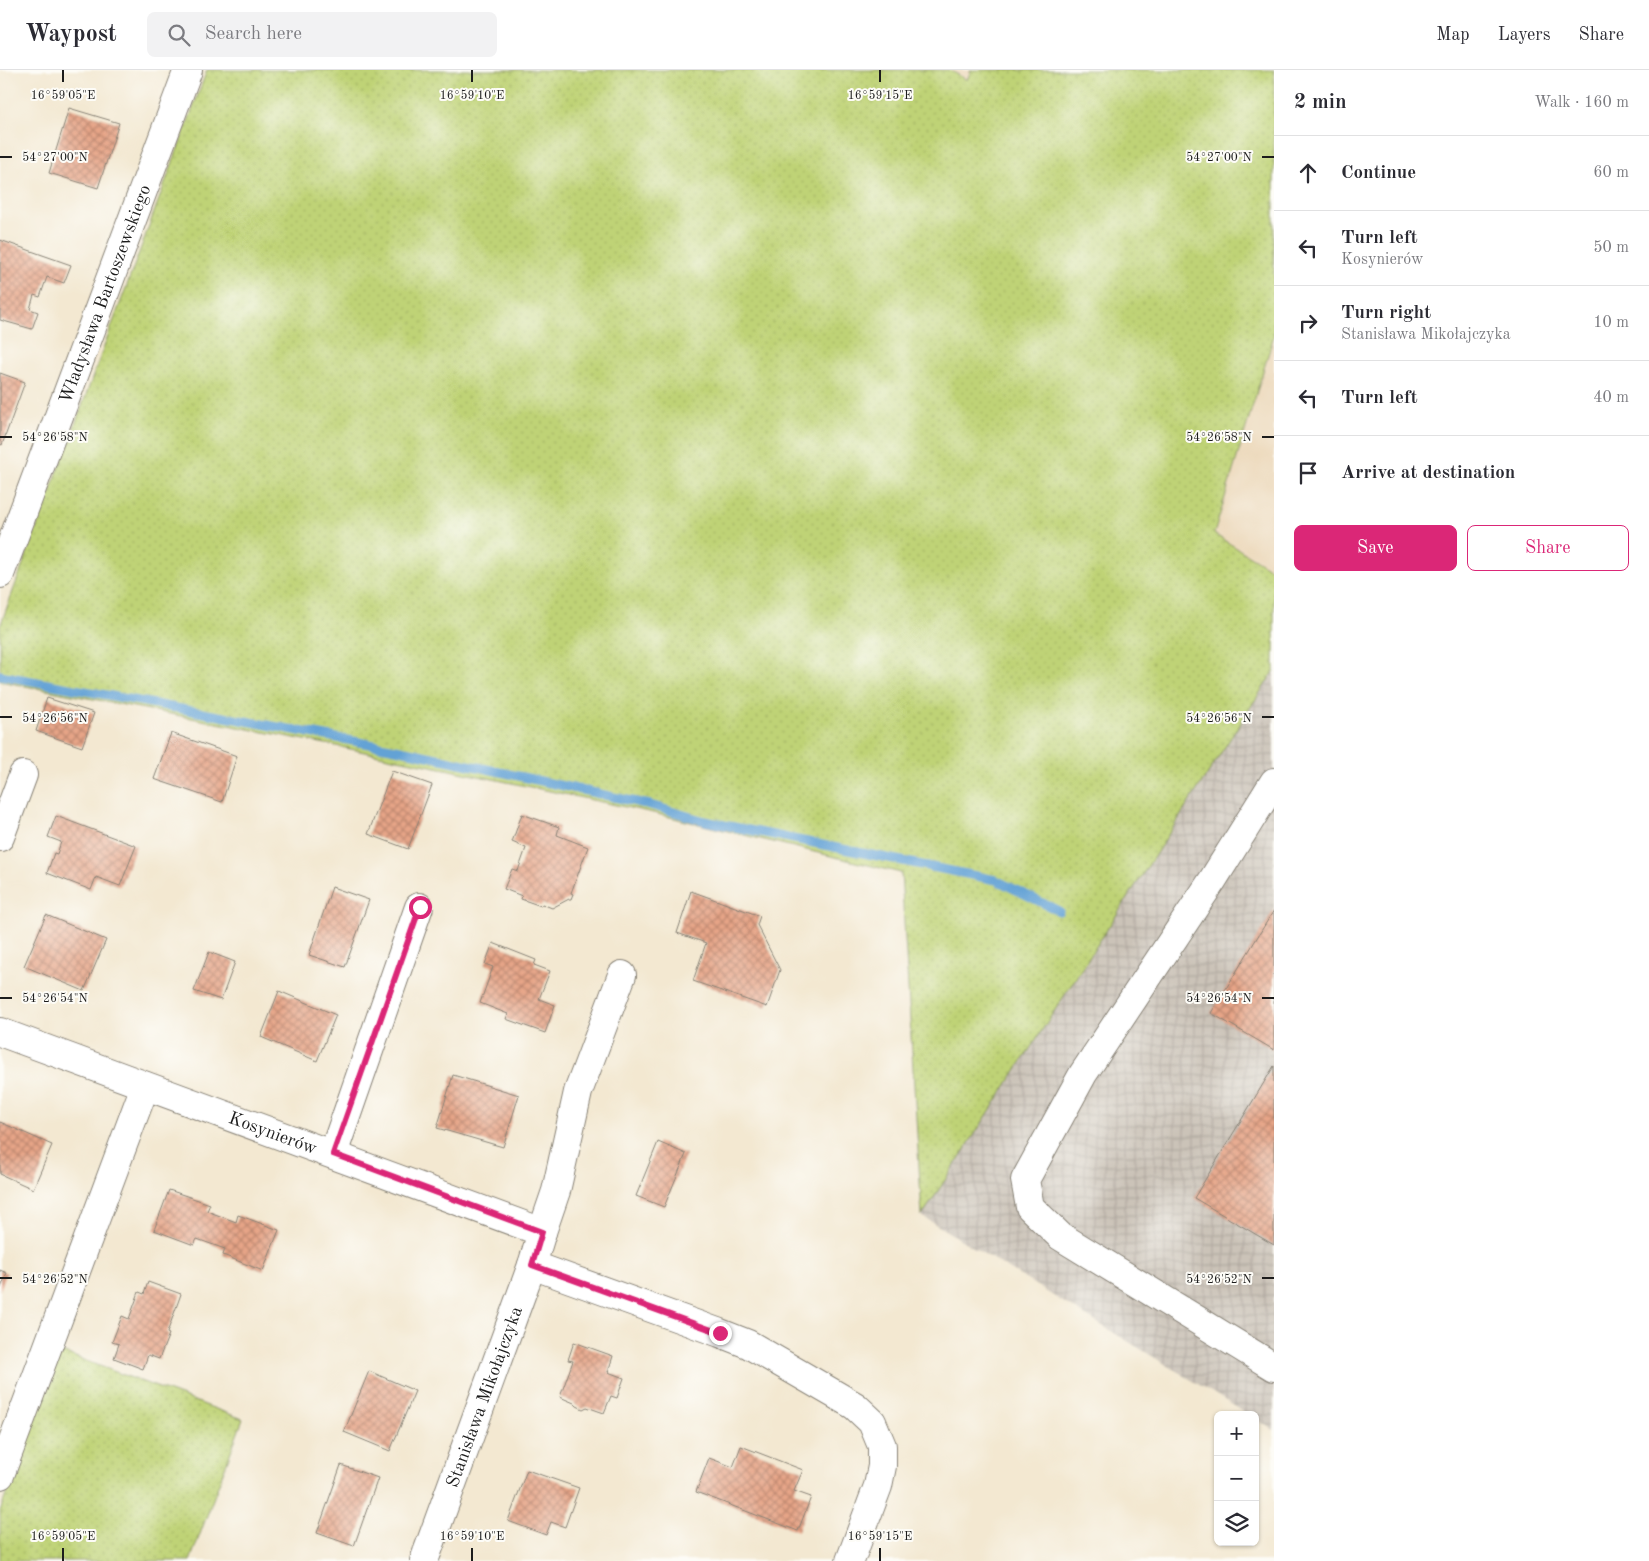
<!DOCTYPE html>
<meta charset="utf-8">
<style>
:root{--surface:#fff;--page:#f2f2f3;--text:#2b2b33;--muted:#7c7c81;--line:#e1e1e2;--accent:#db2777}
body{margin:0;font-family:"Old Standard TT",serif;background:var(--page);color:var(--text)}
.controls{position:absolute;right:15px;bottom:15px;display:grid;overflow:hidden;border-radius:8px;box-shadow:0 1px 4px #0004}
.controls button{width:45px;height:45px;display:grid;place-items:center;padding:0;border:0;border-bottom:1px solid var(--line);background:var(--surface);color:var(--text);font:25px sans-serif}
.stop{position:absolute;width:15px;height:15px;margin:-11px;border:4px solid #db2777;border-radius:50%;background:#fff}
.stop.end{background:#db2777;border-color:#fff;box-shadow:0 1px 5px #0008}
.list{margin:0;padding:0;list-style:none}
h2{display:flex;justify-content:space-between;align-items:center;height:65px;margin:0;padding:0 20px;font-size:21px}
h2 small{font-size:16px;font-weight:400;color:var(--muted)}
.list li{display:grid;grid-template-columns:32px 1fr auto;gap:15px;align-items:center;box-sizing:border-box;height:75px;padding:0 20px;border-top:1px solid var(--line)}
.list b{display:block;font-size:19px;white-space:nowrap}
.list p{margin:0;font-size:16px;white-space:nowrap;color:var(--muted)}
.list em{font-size:16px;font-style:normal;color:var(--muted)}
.actions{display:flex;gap:10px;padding:15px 20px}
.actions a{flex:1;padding:11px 0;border:1px solid var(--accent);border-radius:8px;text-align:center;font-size:18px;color:var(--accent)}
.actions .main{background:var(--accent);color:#fff}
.icon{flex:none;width:28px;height:28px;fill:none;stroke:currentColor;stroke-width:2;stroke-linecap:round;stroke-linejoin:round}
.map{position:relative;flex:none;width:1274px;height:1491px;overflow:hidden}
header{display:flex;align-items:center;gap:30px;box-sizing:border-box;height:70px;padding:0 25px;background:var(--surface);border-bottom:1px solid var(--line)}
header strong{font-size:24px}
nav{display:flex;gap:28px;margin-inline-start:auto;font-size:18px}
.search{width:350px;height:45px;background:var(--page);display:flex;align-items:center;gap:12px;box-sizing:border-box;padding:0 18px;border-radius:8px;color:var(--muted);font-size:19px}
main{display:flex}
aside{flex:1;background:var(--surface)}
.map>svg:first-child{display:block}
.built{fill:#ecd8ba}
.industrial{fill:url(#industrial-grid)}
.grass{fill:url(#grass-dots);stroke:#6e7849}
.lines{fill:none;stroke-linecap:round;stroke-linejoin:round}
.stream{stroke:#64a2d5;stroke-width:9}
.building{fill:url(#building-cross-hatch)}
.minor-casing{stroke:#888276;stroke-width:30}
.minor{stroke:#fff;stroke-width:28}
.route{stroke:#db2777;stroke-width:6}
.ticks{fill:none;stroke:#1c1c1c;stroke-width:2}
.labels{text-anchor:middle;stroke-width:4;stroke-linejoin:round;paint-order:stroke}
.street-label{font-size:18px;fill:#1c1c1c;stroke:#fdfcf7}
.ticks-label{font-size:12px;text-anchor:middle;fill:#1c1c1c;stroke:#fdfcf7;stroke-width:4;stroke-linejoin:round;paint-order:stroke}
</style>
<header>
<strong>Waypost</strong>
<div class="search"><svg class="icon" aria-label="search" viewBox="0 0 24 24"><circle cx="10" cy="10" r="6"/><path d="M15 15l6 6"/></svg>Search here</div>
<nav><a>Map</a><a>Layers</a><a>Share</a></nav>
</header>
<main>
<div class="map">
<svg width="1274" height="1491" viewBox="0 0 1274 1491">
<defs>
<pattern id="industrial-grid" width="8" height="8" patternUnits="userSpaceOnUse" patternTransform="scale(1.25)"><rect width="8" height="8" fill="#cbc3b8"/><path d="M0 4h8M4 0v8" fill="none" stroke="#aea79e"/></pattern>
<pattern id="grass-dots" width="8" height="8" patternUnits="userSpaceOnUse" patternTransform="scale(1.25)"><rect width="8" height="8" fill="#bfd376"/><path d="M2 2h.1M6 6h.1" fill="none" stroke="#a4b566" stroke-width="1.8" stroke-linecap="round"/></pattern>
<pattern id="building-cross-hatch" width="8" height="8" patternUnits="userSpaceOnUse" patternTransform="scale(1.25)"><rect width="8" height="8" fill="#e6a487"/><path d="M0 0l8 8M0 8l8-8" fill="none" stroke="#ba856e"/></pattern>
</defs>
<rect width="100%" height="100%" fill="#fdfcf7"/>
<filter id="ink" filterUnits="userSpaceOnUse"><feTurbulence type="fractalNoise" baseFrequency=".02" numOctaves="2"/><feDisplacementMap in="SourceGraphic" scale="10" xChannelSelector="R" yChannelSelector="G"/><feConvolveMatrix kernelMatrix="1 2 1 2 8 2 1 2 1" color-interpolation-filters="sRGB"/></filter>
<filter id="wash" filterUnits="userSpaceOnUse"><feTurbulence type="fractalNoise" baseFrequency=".0096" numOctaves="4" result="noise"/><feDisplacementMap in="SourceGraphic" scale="20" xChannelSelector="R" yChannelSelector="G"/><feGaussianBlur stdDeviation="1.12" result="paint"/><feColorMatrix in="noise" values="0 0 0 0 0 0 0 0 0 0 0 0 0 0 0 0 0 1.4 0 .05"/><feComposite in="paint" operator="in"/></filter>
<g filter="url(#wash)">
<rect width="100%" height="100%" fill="#f3e8d1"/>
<path class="built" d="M950 0H971L967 10Z
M1274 265V501L1214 465Z"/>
<path class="industrial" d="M1274 601V1360L1255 1349V1345H1249L922 1146Z"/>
<path class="grass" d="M207 0H950L967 10 971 0H1274V265L1214 464 1274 501V601L922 1146 901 803 649 742 336 676 0 611V556Z
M59 1281 243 1349 190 1491H0V1441Z"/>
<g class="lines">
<path class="stream" d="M0 605 396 679 650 735 705 751 996 810 1059 841"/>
</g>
<g id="blocks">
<path class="building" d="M69 38 119 53 98 118 49 103Z
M0 170 71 195 64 213 47 207 40 227 34 225 30 239 38 242 32 259 0 250Z
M0 303 25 312 2 375 0 374Z
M47 628 94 643 82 677 36 661Z
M171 663 237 686 222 732 154 709Z
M392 701 432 715 408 779 368 764Z
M522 744 559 757 557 765 588 777 571 823 573 824 571 829H569L552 838 542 834 541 836 521 829 522 826 504 819 512 799 518 801 526 778 512 772Z
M56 746 136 776 120 816 96 807 91 820 47 803 54 783 57 784 61 772 48 767Z
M332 817 369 830 345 897 309 885Z
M691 821 760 846 757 855 780 900 767 937 693 911 706 873 677 863Z
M1274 840V980L1211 943Z
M46 845 106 870 84 921 24 896Z
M493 873 536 890 534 895 550 901 539 929 555 935 545 963 506 949 508 944 480 933 493 897 485 894Z
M209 882 235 892 221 930 194 921Z
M279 921 336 945 317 991 261 967Z
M1274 996V1175L1194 1128Z
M453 1005 519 1025 503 1077 437 1058Z
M0 1052 52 1075 33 1119 0 1104Z
M658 1072 686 1084 664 1137 636 1126Z
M169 1120 210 1134 207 1141 236 1152 238 1145 279 1160 263 1201 223 1185 225 1179 197 1169 194 1175 154 1160Z
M0 1200 7 1203 0 1220Z
M148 1212 181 1224 167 1263 169 1264 159 1289 148 1285 143 1299 114 1288 119 1274 112 1272 122 1246 129 1249 139 1222 144 1224Z
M574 1272 613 1286 608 1302 624 1308 617 1328 611 1326 604 1343 587 1337 583 1339 577 1336 574 1333 560 1327 573 1291 568 1290Z
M369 1301 415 1321 390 1381 344 1362Z
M741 1376 803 1400 794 1421 811 1427 798 1461 696 1422 709 1388 733 1397Z
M341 1395 378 1408 354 1476 317 1463Z
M527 1400 579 1418 565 1457 551 1452 546 1465 508 1451Z"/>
</g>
</g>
<g filter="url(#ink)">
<use href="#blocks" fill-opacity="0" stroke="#888276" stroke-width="1"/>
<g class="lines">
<defs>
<g id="minor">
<path id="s1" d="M0 504 188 0"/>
<path d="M1274 712 1212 811 1083 1004 1025 1110 1030 1137 1060 1166 1274 1297"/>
<path d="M0 767 23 705"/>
<path id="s2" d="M0 962 542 1162"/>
<path d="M333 1084 419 837"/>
<path d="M532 1195 720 1263 748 1274 855 1336 872 1352 882 1376V1396L878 1416 850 1491"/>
<path d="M0 1405 145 1016"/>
<path id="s3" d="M424 1491 532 1195 542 1162 556 1121 578 1022 622 905"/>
</g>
</defs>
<use href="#minor" class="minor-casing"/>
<use href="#minor" class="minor"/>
</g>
</g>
<g class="lines" filter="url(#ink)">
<path class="route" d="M420 837 333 1084 542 1162 532 1195 720 1263"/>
</g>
<path class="ticks" d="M63 0V12M472 0V12M880 0V12M0 87H12M1262 87H1274M0 367H12M1262 367H1274M0 647H12M1262 647H1274M0 928H12M1262 928H1274M0 1208H12M1262 1208H1274M63 1478V1491M472 1478V1491M880 1478V1491"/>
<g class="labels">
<g class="street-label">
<text dy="6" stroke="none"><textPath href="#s1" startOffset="299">Władysława Bartoszewskiego</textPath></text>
<text dy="6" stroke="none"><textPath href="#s2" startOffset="291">Kosynierów</textPath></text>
<text dy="6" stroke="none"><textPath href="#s3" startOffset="175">Stanisława Mikołajczyka</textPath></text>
</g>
</g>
<g class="ticks-label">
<text x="63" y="29">16°59'05"E</text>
<text x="472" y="29">16°59'10"E</text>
<text x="880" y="29">16°59'15"E</text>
<text x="55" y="91">54°27'00"N</text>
<text x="1219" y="91">54°27'00"N</text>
<text x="55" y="371">54°26'58"N</text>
<text x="1219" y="371">54°26'58"N</text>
<text x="55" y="652">54°26'56"N</text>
<text x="1219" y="652">54°26'56"N</text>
<text x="55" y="932">54°26'54"N</text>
<text x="1219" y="932">54°26'54"N</text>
<text x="55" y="1213">54°26'52"N</text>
<text x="1219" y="1213">54°26'52"N</text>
<text x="63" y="1470">16°59'05"E</text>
<text x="472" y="1470">16°59'10"E</text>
<text x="880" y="1470">16°59'15"E</text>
</g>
</svg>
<div class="controls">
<button>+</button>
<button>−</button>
<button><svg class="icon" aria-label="layers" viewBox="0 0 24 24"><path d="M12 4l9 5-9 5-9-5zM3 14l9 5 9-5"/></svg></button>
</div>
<div class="stop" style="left:420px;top:837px"></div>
<div class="stop end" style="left:720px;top:1263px"></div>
</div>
<aside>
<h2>2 min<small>Walk · 160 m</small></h2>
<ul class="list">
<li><svg class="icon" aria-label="ahead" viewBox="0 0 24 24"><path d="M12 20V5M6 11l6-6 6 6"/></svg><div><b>Continue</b></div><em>60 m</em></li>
<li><svg class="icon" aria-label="left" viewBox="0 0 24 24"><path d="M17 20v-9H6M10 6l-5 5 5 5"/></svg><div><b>Turn left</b><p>Kosynierów</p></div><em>50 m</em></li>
<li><svg class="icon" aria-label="right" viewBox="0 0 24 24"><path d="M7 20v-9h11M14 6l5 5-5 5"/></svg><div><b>Turn right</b><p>Stanisława Mikołajczyka</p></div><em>10 m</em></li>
<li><svg class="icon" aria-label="left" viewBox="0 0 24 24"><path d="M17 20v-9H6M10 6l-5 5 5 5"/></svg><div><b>Turn left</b></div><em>40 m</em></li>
<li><svg class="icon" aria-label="arrive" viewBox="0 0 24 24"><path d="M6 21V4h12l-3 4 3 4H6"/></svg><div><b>Arrive at destination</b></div></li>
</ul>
<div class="actions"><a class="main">Save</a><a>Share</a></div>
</aside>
</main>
